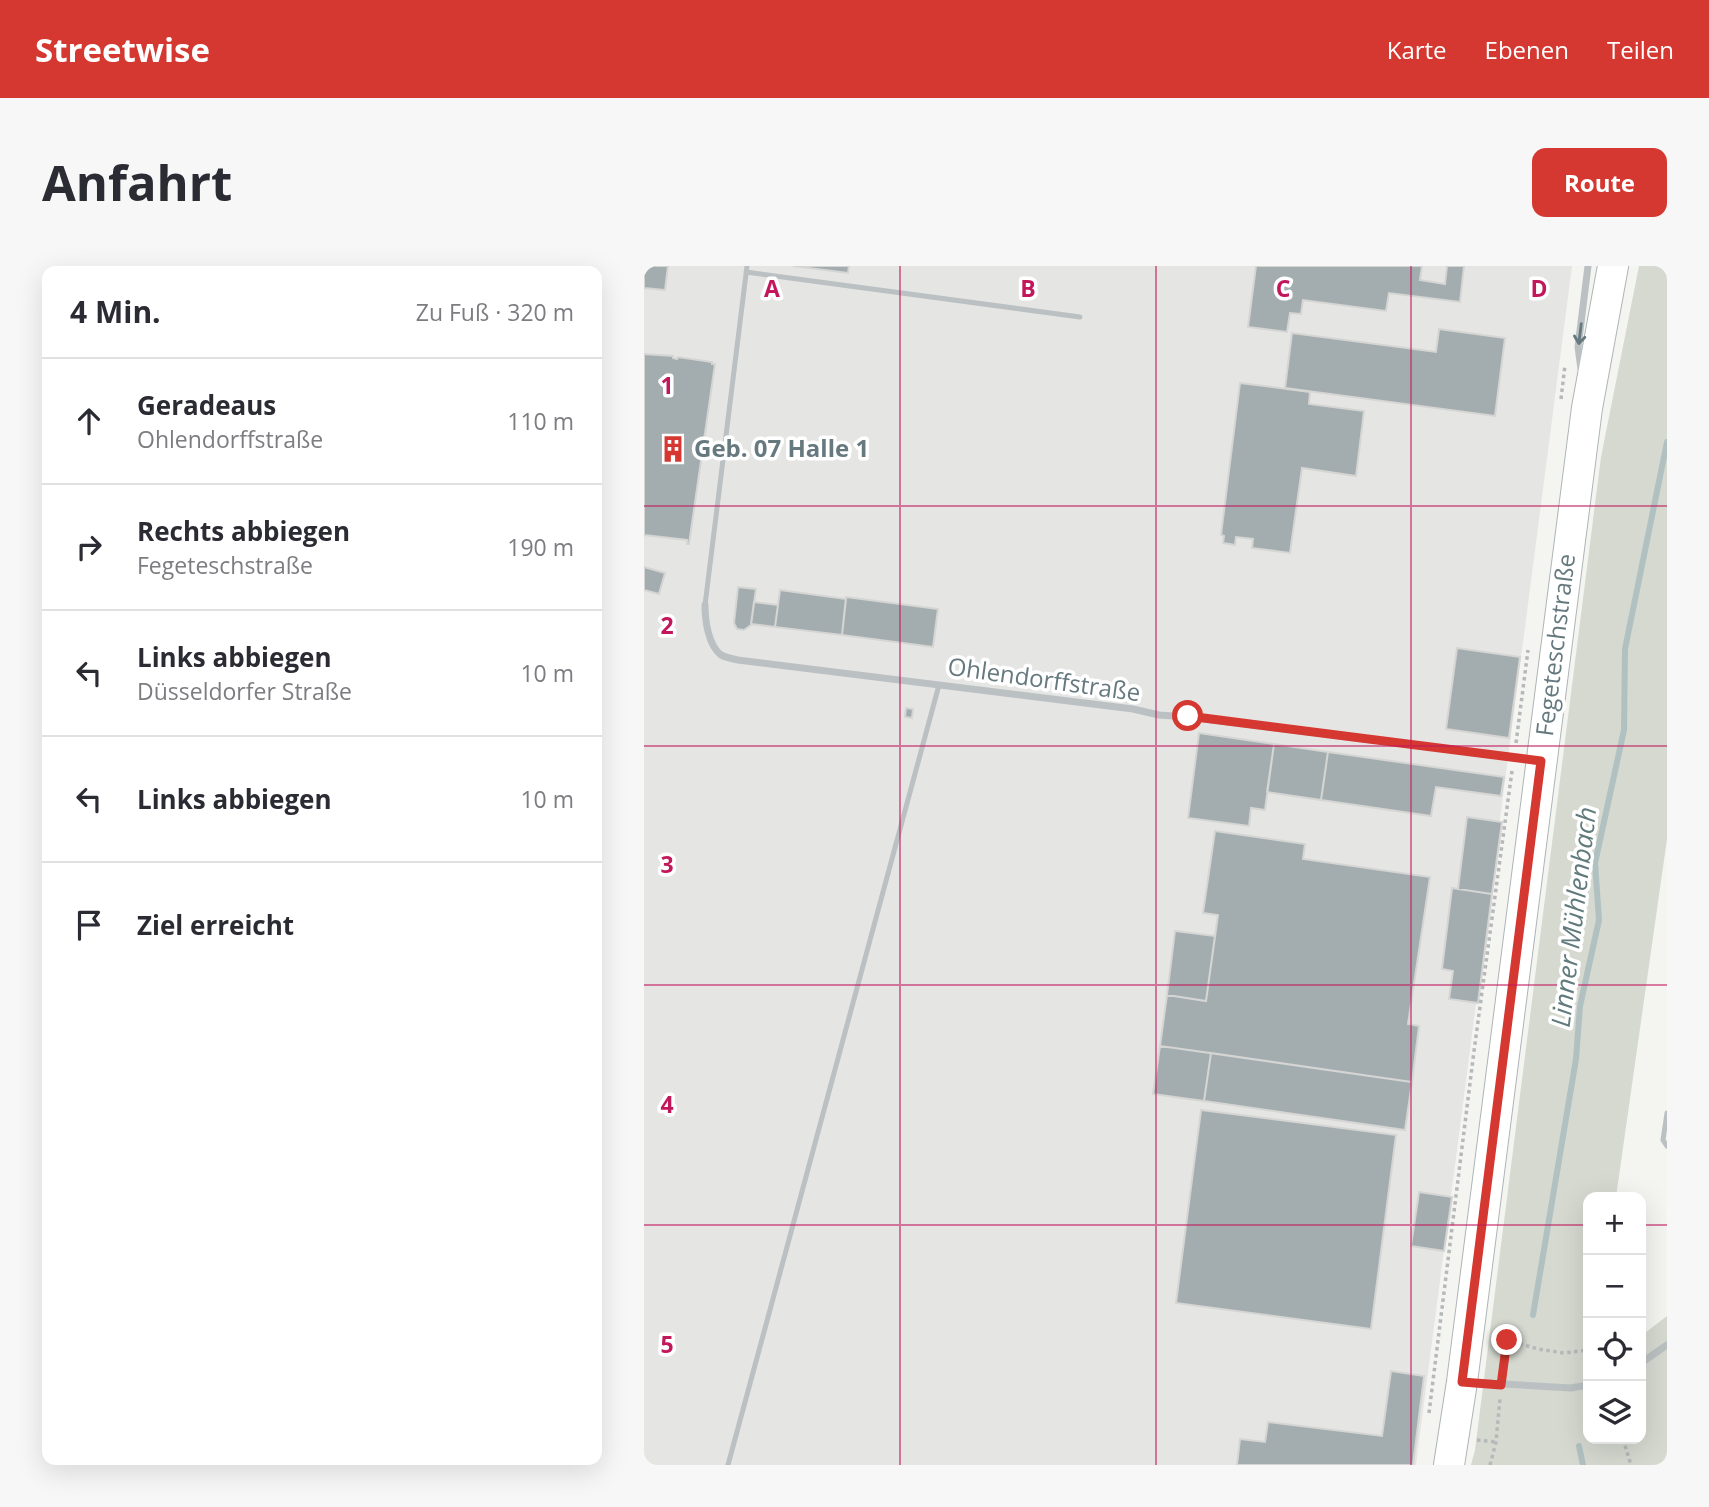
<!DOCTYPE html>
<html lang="de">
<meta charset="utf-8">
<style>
:root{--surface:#fff;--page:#f7f7f7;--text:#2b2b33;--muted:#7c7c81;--line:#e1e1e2;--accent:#d53830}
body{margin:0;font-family:"Open Sans",sans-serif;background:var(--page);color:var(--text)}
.controls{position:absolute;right:21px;bottom:21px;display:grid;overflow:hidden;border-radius:14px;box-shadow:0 7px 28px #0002}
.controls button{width:63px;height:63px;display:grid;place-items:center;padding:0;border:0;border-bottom:2px solid var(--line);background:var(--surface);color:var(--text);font:35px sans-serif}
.stop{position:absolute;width:21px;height:21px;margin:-16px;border:5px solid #d53830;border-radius:50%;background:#fff}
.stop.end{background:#d53830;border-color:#fff;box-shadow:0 2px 7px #0008}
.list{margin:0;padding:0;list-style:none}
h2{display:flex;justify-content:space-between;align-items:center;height:91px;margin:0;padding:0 28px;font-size:30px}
h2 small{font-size:23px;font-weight:400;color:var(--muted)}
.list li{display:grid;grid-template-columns:46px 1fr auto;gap:21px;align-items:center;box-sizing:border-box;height:126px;padding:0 28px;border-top:2px solid var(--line)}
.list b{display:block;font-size:26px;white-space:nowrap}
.list p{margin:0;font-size:23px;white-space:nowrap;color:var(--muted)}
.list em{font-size:23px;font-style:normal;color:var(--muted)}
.icon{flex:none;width:38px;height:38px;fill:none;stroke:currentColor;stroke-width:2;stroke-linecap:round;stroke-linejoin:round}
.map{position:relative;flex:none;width:1023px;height:1199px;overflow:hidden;border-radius:14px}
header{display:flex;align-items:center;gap:42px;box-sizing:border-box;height:98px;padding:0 35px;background:var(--accent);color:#fff}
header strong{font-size:33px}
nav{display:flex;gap:38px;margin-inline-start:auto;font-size:24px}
.intro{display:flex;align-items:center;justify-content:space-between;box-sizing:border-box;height:168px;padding:0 42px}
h1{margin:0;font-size:49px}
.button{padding:18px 32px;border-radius:14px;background:var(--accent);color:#fff;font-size:24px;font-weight:700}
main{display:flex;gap:42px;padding:0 42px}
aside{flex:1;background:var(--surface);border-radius:14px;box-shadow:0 7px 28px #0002}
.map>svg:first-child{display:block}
.built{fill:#e5e5e4}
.green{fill:#d5d9d0}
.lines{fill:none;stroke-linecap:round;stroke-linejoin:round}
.stream{stroke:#b1c1c2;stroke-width:6}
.building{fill:#a3adaf;stroke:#d5d5d3;stroke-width:2}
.secondary-casing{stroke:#adb5b7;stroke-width:32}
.path{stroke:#b5b9ba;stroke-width:3.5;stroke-dasharray:3.5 3.5;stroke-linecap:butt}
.lane{stroke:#bbc0c2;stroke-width:5}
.street{stroke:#bbc0c2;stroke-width:7}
.secondary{stroke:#fff;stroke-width:30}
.oneway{stroke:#65797f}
.route{stroke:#d53830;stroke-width:9}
.grid{fill:none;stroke:#c2185b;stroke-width:2;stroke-opacity:0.55}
.labels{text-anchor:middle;stroke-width:7;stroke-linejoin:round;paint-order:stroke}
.poi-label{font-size:24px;font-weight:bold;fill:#65797f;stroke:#fff;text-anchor:start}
.street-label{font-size:24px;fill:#65797f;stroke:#fff}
.water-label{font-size:26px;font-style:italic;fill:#617b7d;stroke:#fff}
.grid-label{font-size:23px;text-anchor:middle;font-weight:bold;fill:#c2185b;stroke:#fff;stroke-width:7;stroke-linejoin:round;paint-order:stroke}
</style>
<header>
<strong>Streetwise</strong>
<nav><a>Karte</a><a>Ebenen</a><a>Teilen</a></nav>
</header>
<div class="intro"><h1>Anfahrt</h1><a class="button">Route</a></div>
<main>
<aside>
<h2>4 Min.<small>Zu Fuß · 320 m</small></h2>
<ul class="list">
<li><svg class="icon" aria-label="ahead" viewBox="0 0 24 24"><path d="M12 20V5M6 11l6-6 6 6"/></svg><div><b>Geradeaus</b><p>Ohlendorffstraße</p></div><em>110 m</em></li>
<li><svg class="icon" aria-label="right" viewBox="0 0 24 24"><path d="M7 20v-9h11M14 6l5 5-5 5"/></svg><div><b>Rechts abbiegen</b><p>Fegeteschstraße</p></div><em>190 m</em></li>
<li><svg class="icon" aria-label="left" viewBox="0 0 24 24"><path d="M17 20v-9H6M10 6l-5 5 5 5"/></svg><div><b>Links abbiegen</b><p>Düsseldorfer Straße</p></div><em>10 m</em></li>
<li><svg class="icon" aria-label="left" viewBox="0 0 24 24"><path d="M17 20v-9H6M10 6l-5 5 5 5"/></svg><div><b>Links abbiegen</b></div><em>10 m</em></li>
<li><svg class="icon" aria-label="arrive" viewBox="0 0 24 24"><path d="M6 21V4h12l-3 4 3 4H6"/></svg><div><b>Ziel erreicht</b></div></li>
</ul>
</aside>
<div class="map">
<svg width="1023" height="1199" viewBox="0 0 1023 1199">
<rect width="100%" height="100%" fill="#f4f4f1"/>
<path class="built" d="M0 0H928L772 1199H0Z"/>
<path class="green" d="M995 0H1023V573L972 931H944V1173H997V1070L1023 1050V1199H827L831 1184 957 191Z"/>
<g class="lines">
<path class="stream" d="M889 1049 932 793 936 740 955 654 951 597 980 464 981 383 1023 176
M935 1180 939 1199"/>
</g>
<path class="building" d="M0 0H24L21 24 0 22Z
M149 0H205L204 7Z
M612 0H778L776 14 801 18 803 0H820L816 36 745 27 742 45 659 34 657 48 646 47 643 66 604 61Z
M795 63 861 72 851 150 641 122 648 67 792 86Z
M0 88 29 90V92L33 93 34 91 68 96V98H71L45 278H43V274L0 269Z
M596 117 666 126 665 138 720 145 712 210 658 202 646 287 608 282 609 273 592 271 591 279 579 277 580 270 577 269Z
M0 301 21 307 15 328 0 324Z
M94 321 112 323 107 359 100 364 93 363 90 357Z
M136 324 202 333 198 369 131 361Z
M202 331 294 343 289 381 198 369Z
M110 336 134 339 131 361 107 358Z
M813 382 876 391 865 472 802 463Z
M262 442 269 443 268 452 261 451Z
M555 467 630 478 621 544 607 542 605 560 544 552Z
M630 478 684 486 677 534 623 526Z
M684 486 860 511 857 530 792 521 787 550 677 534Z
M823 551 858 556 848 628 814 623Z
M571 565 661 578 659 593 786 611 764 758 775 760 768 816 516 780 523 729 562 735 574 649 559 647Z
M808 622 848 628 834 737 805 733 809 705 798 703Z
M531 665 571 670 562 735 523 729Z
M516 780 567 787 560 835 509 828Z
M567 787 768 816 761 864 560 835Z
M557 844 752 869 727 1063 532 1037Z
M775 926 808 931 800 985 767 980Z
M747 1105 780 1110 769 1199H593L596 1173 621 1176 624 1156 738 1170Z"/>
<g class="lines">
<defs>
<path id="secondary" d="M805 1199 818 1116 943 142 969 0"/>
</defs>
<use href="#secondary" class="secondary-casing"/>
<path class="path" d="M917 133 921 99
M872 477 884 384
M848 1070 863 1074
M859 1103 863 1074 894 1083 920 1087 944 1084
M785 1147 830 785 868 505
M979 1173 987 1199
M833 1174 852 1176
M846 1199 852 1176 856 1132"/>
<path class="lane" d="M102 6 436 51
M61 339 103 0
M1023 847 1019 874 1023 880
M84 1199 295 419"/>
<path class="street" d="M937 103 934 81 944 0
M61 339C61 354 64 379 77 389 81 391 89 393 94 394L489 443 515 449 544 451 890 494
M997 1097 1023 1079
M826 1116 927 1122 944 1119"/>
<use href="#secondary" class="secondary"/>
</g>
<defs><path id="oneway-shaft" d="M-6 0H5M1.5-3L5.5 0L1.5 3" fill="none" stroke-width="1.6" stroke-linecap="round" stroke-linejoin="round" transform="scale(1.75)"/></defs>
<use class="oneway" href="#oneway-shaft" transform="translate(936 68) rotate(97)"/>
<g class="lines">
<path class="route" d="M544 450 897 495 818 1116 857 1119 863 1074"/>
</g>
<path class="grid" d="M256 0V1199M512 0V1199M767 0V1199M0 240H1023M0 480H1023M0 719H1023M0 959H944M997 959H1023"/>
<defs>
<symbol id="building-bare" viewBox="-9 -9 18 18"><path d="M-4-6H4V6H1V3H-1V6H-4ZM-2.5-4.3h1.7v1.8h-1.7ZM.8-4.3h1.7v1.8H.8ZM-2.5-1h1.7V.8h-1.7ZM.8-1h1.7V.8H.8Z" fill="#d53830" stroke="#fff" stroke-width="2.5" paint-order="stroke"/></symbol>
</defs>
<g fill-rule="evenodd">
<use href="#building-bare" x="10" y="164" width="38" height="38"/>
</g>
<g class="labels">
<g class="poi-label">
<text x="50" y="191">Geb. 07 Halle 1</text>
</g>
<g class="street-label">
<text transform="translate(912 379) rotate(-83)" y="8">Fegeteschstraße</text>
<text transform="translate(400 414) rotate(8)" y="8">Ohlendorffstraße</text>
</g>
<g class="water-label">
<text transform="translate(930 651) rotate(-83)" y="9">Linner Mühlenbach</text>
</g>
</g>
<g class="grid-label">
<text x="128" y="31">A</text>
<text x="384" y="31">B</text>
<text x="639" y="31">C</text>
<text x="895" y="31">D</text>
<text x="23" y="128">1</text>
<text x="23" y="368">2</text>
<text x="23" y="607">3</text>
<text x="23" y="847">4</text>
<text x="23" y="1087">5</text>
</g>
</svg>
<div class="controls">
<button>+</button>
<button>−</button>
<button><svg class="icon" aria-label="locate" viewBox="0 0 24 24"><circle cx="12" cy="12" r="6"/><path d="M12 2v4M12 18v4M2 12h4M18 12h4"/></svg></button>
<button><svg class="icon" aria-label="layers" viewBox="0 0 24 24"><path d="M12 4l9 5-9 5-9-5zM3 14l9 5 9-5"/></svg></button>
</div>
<div class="stop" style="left:544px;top:450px"></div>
<div class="stop end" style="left:863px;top:1074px"></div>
</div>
</main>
